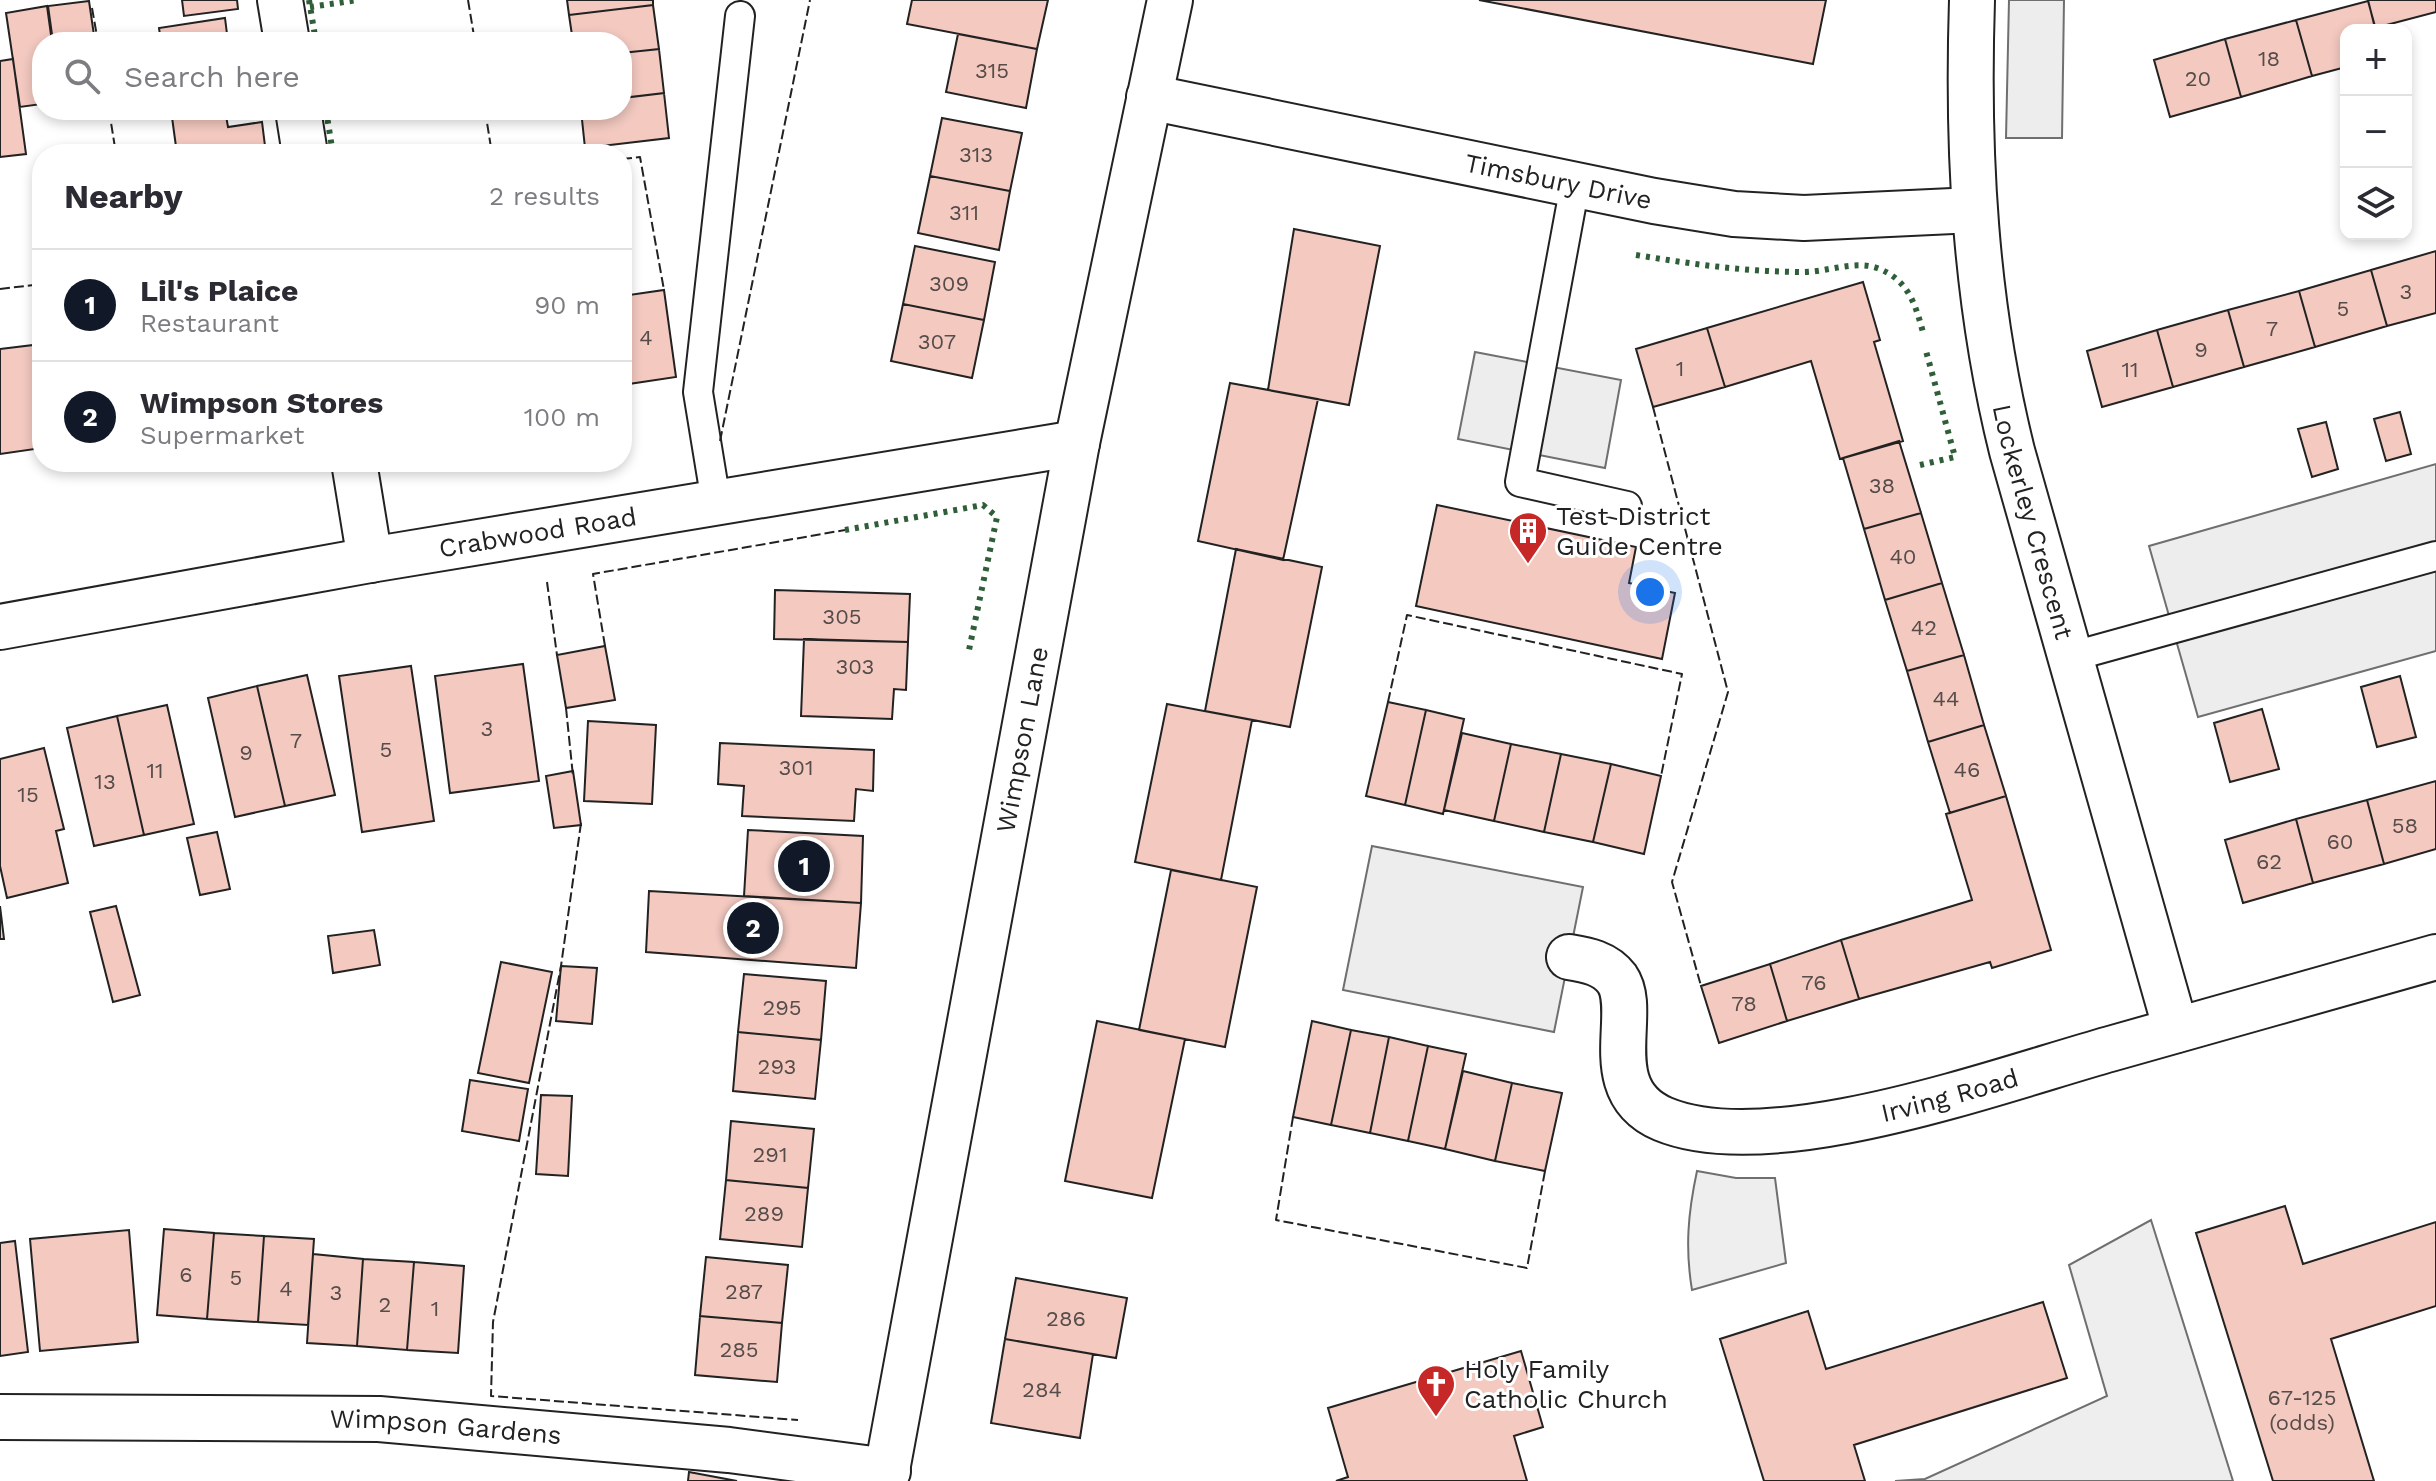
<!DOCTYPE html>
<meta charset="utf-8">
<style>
:root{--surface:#fff;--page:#f7f7f7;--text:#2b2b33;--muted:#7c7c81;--line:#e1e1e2;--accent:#111827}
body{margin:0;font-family:"Work Sans",sans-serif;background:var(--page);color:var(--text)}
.controls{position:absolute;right:24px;top:24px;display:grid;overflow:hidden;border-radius:16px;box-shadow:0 4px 12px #0003}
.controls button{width:72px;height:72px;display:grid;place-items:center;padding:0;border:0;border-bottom:2px solid var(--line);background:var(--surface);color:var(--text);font:40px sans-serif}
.you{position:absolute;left:1650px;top:592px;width:28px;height:28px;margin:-20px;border:6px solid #fff;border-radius:50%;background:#1a73e8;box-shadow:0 0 0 12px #1a73e833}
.badge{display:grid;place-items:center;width:52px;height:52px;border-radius:50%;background:var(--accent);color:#fff;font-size:26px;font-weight:700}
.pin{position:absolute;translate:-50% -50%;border:4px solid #fff;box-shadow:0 2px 8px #0006}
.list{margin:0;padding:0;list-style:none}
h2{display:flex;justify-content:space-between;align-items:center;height:104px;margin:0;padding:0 32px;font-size:34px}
h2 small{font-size:26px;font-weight:400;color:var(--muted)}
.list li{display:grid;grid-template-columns:52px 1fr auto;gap:24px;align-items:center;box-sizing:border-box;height:112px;padding:0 32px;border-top:2px solid var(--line)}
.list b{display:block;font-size:30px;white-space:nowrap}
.list p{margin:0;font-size:26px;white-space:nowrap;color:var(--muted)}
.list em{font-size:26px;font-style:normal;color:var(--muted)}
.icon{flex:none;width:44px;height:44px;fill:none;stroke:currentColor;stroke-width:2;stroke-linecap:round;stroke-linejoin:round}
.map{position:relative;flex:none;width:2436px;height:1481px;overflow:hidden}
.search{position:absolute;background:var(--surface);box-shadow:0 4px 12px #0003;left:32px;top:32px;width:600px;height:88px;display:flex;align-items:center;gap:20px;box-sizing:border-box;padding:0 28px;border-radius:32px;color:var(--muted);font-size:30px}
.panel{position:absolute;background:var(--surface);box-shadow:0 4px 12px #0003;left:32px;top:144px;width:600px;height:328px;border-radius:32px}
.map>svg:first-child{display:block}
.green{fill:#eee;stroke:#6f6f6f;stroke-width:2}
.parking{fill:#ededed;stroke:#6f6f6f;stroke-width:2}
.building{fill:#f3c9c0;stroke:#222;stroke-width:2}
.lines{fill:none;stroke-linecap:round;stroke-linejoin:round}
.lane-casing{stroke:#222;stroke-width:32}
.street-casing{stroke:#222;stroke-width:48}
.secondary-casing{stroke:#222;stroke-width:48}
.lane{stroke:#fff;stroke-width:28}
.street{stroke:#fff;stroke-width:44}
.secondary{stroke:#fff;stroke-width:44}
.hedge{stroke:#2f5e38;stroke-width:6;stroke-dasharray:4 6;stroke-linecap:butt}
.fence{stroke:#222;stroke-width:2;stroke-dasharray:10 4;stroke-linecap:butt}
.labels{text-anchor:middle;stroke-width:6;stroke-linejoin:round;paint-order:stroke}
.number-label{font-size:22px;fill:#564c4a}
.street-label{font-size:26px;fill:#222;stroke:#fff}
.poi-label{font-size:26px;fill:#222;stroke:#fff;text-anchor:start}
</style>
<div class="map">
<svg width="2436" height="1481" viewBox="0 0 2436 1481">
<rect width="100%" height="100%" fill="#fff"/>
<path class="green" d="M1697 1171 1736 1178H1775L1786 1263 1692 1290C1685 1248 1688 1213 1697 1171Z
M2151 1220 2233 1481H1895L1925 1479 2107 1396 2069 1265Z"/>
<path class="parking" d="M2009 0H2064L2062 138H2006Z
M1475 352 1621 380 1605 468 1458 439Z
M2436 464V651L2198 717 2149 546Z
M1372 846 1583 887 1554 1032 1343 990Z"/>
<path class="building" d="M182 0H237L238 9 184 16Z
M567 0H653V5L569 15Z
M912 0H1048L1037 49 907 24Z
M1479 0H1826L1813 64Z
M2436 0V12L2375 28 2368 0Z
M89 1 95 42H53L48 6Z
M2368 1 2376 30H2346V67L2312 76 2296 20Z
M653 5 659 49 622 53V42H573L569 15Z
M47 6 52 42H42V104L20 107 6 13Z
M225 18 228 42H161L159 28Z
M2296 20 2312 76 2241 97 2225 39Z
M958 34 1037 49 1026 108 946 92Z
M2225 39 2241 97 2170 117 2154 60Z
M659 49 664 93 622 98V53Z
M13 59 26 154 0 157V61Z
M664 93 669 138 585 148 581 110H622V98Z
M171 110H225L228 127 262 122 266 154H177Z
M942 118 1022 133 1010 191 930 176Z
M930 176 1010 191 999 250 918 233Z
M1294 229 1380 246 1349 405 1268 390Z
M915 246 995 262 984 320 903 304Z
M2436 251V313L2387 326 2371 270Z
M2371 270 2387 326 2315 347 2299 291Z
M1863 282 1880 340 1874 342 1903 441 1840 459 1811 361 1725 387 1707 328Z
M664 290 676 377 622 385V296Z
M2299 291 2315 347 2244 367 2228 310Z
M903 304 984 320 972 378 891 361Z
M2228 310 2244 367 2173 387 2157 330Z
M1707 328 1725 387 1653 407 1636 349Z
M2157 330 2173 387 2102 407 2087 351Z
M42 344V448L0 454V349Z
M1230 383 1318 399 1283 560 1198 541Z
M2400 412 2411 454 2386 461 2374 419Z
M2326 422 2338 469 2312 477 2298 429Z
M1899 441 1921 513 1864 529 1843 458Z
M1437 505 1636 547 1629 583 1675 593 1662 659 1416 606Z
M1921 513 1942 583 1885 600 1864 529Z
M1236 549 1322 567 1290 727 1205 711Z
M1942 583 1964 655 1907 671 1885 600Z
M775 590 910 594 908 642 774 639Z
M804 639 908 642 906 690 894 689 892 719 801 716Z
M605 646 615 700 566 708 557 655Z
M1964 655 1984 725 1928 742 1907 671Z
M523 664 539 781 450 793 435 676Z
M411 666 434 821 362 832 339 676Z
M307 675 335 795 285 806 257 686Z
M2400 676 2416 737 2377 747 2361 687Z
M257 686 285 806 235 817 208 698Z
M1388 702 1426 710 1405 805 1366 796Z
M1167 704 1252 720 1221 880 1135 862Z
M167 705 194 824 144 835 117 716Z
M2262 709 2279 769 2230 782 2214 723Z
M1426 710 1464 719 1443 814 1405 805Z
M117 716 144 835 94 846 67 728Z
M588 721 656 725 652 804 584 801Z
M1984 725 2006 796 1950 813 1928 742Z
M1462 733 1511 744 1494 821 1444 810Z
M720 743 874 750 873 791 856 789 854 821 742 816 744 786 718 784Z
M1511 744 1561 754 1544 832 1494 821Z
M44 748 64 829 56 831 68 883 7 898 0 866V759Z
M1561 754 1611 764 1593 842 1544 832Z
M1611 764 1661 776 1644 854 1593 842Z
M573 771 581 825 554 828 546 776Z
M2436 781V849L2384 864 2367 800Z
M2006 796 2051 950 1992 968 1990 962 1859 999 1841 940 1972 900 1946 814Z
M2367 800 2384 864 2313 883 2296 819Z
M2296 819 2313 883 2243 903 2225 840Z
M748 830 863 836 861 903 744 896Z
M217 832 230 889 200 895 187 838Z
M1171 870 1257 887 1225 1047 1139 1030Z
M649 891 861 903 856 968 646 952Z
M0 906 4 939H0Z
M116 906 140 995 113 1002 90 912Z
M374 930 380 965 333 973 328 936Z
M1841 940 1859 999 1787 1021 1770 964Z
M501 962 552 972 529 1083 478 1073Z
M1770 964 1787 1021 1719 1043 1701 986Z
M561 966 597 968 592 1024 556 1021Z
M744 974 826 981 821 1040 738 1032Z
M1097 1021 1185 1039 1152 1198 1065 1181Z
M1312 1021 1351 1030 1331 1125 1293 1117Z
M1351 1030 1389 1037 1370 1133 1331 1125Z
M738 1032 821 1040 815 1099 733 1091Z
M1389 1037 1428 1046 1408 1141 1370 1133Z
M1428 1046 1466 1054 1445 1149 1408 1141Z
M1463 1071 1512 1083 1495 1161 1445 1149Z
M470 1080 528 1089 519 1141 462 1131Z
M1512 1083 1562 1093 1545 1171 1495 1161Z
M541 1095 572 1096 568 1176 536 1174Z
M731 1121 814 1129 808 1188 726 1180Z
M726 1180 808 1188 802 1247 720 1239Z
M2285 1206 2303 1264 2436 1222V1306L2331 1339 2374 1481H2273L2196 1233Z
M164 1229 214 1233 207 1319 157 1315Z
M129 1230 138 1342 40 1351 30 1239Z
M214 1233 264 1236 258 1322 207 1319Z
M264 1236 314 1239 308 1325 258 1322Z
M15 1241 28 1352 0 1356V1243Z
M313 1254 363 1259 357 1346 307 1343Z
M706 1257 788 1265 782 1323 700 1316Z
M363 1259 414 1262 407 1350 357 1346Z
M414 1262 464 1266 458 1353 407 1350Z
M1016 1278 1127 1298 1116 1358 1005 1339Z
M2043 1302 2067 1378 1854 1445 1865 1481H1764L1720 1339 1808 1311 1826 1369Z
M700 1316 782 1323 777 1382 695 1375Z
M1005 1339 1093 1354 1080 1438 991 1423Z
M1521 1351 1543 1427 1514 1436 1527 1481H1336L1348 1477 1328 1408Z
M689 1472 737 1481H688Z"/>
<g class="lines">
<defs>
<path id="lane" d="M1575 185 1520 482 1627 506
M716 502 698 392 740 16
M2070 657 2436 556"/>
<g id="street">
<path d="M280 0 287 42"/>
<path id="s1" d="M1972 0C1967 153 1975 302 2012 451L2176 1030"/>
<path id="s2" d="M1149 97 1654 201 1734 214 1804 218 1974 210"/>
<path d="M298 110 305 154"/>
<path d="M354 462 370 560"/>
<path id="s3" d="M0 627 370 560 1077 443"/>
<path id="s4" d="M1569 957C1587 960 1605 963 1617 979 1640 1012 1595 1090 1663 1119 1771 1164 1999 1080 2110 1049 2219 1018 2327 988 2436 957"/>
<path id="s5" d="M0 1417 379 1419 729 1450 888 1471"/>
</g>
<g id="secondary">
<path id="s6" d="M885 1481 1077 443 1170 0"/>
</g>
</defs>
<use href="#lane" class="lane-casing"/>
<use href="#street" class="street-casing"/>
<use href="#secondary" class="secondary-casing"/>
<use href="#lane" class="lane"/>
<use href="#street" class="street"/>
<use href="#secondary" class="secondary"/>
<path class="hedge" d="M309 0 316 42
M310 7 358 0
M326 110 333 154
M1636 255C1692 264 1747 272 1803 272 1827 272 1855 260 1877 268 1910 280 1916 307 1924 336
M1920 465 1955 457 1926 351
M845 530 983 505 997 517 969 650"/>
<path class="fence" d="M468 0 475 42
M92 8 98 42
M109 110 116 154
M485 110 492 154
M622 159 640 157 664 290
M0 289 42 284
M1653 407 1728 692 1672 882 1701 986
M720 441 810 0
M547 582 557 655
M605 646 593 574 845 530
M1388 702 1407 615 1682 674 1661 776
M566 708 573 776
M581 823 561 966 493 1322 491 1396 798 1420
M1293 1117 1276 1220 1527 1268 1545 1171"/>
</g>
<defs>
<symbol id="building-pin" viewBox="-11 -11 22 30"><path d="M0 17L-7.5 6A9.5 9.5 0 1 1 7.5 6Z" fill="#c62828" stroke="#fff"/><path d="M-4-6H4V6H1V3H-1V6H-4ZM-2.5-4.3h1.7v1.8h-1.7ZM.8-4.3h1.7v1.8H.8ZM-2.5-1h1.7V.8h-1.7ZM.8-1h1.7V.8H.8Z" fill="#fff"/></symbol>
<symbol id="church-pin" viewBox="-11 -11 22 30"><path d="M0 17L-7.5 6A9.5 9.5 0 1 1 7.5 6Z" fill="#c62828" stroke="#fff"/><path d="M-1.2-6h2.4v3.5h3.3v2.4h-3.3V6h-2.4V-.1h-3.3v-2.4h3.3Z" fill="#fff"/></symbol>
</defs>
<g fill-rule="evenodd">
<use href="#building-pin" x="1506" y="509" width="44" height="60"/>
<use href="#church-pin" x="1414" y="1362" width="44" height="60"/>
</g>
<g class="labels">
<g class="number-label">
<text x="2269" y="66">18</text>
<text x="992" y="78">315</text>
<text x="2198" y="86">20</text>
<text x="976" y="162">313</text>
<text x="964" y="220">311</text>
<text x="949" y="291">309</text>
<text x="2406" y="299">3</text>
<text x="2343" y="316">5</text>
<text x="2272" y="336">7</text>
<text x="646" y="345">4</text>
<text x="937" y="349">307</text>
<text x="2201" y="357">9</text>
<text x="1680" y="376">1</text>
<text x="2130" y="377">11</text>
<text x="1882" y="493">38</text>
<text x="1903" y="564">40</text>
<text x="842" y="624">305</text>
<text x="1924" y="635">42</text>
<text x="855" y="674">303</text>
<text x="1946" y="706">44</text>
<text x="487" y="736">3</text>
<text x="296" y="748">7</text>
<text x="386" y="757">5</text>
<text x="246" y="760">9</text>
<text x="796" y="775">301</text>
<text x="1967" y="777">46</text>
<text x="155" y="778">11</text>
<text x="105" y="789">13</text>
<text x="28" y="802">15</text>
<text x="2405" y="833">58</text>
<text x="2340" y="849">60</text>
<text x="2269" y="869">62</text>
<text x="1814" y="990">76</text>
<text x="1744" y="1011">78</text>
<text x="782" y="1015">295</text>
<text x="777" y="1074">293</text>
<text x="770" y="1162">291</text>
<text x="764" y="1221">289</text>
<text x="186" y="1282">6</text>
<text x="236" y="1285">5</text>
<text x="286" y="1296">4</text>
<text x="744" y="1299">287</text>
<text x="336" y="1300">3</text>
<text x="385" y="1312">2</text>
<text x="435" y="1316">1</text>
<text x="1066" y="1326">286</text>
<text x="739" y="1357">285</text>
<text x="1042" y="1397">284</text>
<text x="2302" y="1405">67-125<tspan x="2302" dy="25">(odds)</tspan></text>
</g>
<g class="street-label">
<text dy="9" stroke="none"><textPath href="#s2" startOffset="418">Timsbury Drive</textPath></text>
<text dy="9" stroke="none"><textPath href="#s1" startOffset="528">Lockerley Crescent</textPath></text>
<text dy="9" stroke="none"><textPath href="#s3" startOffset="546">Crabwood Road</textPath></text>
<text dy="9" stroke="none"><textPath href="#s6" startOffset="754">Wimpson Lane</textPath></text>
<text dy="9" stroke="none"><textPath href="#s4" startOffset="504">Irving Road</textPath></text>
<text dy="9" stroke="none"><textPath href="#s5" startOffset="446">Wimpson Gardens</textPath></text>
</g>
<g class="poi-label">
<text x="1556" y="525">Test District<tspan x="1556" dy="30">Guide Centre</tspan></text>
<text x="1464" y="1378">Holy Family<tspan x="1464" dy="30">Catholic Church</tspan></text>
</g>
</g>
</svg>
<div class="controls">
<button>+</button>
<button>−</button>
<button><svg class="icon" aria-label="layers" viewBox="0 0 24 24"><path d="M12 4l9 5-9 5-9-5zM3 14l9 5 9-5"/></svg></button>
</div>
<div class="you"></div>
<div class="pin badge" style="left:804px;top:866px">1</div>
<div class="pin badge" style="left:753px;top:928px">2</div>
<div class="search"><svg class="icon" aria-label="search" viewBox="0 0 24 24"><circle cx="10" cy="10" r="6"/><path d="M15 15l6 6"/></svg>Search here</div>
<section class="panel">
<h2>Nearby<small>2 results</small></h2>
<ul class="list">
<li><span class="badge">1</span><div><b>Lil's Plaice</b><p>Restaurant</p></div><em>90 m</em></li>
<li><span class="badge">2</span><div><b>Wimpson Stores</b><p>Supermarket</p></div><em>100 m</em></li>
</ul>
</section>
</div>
